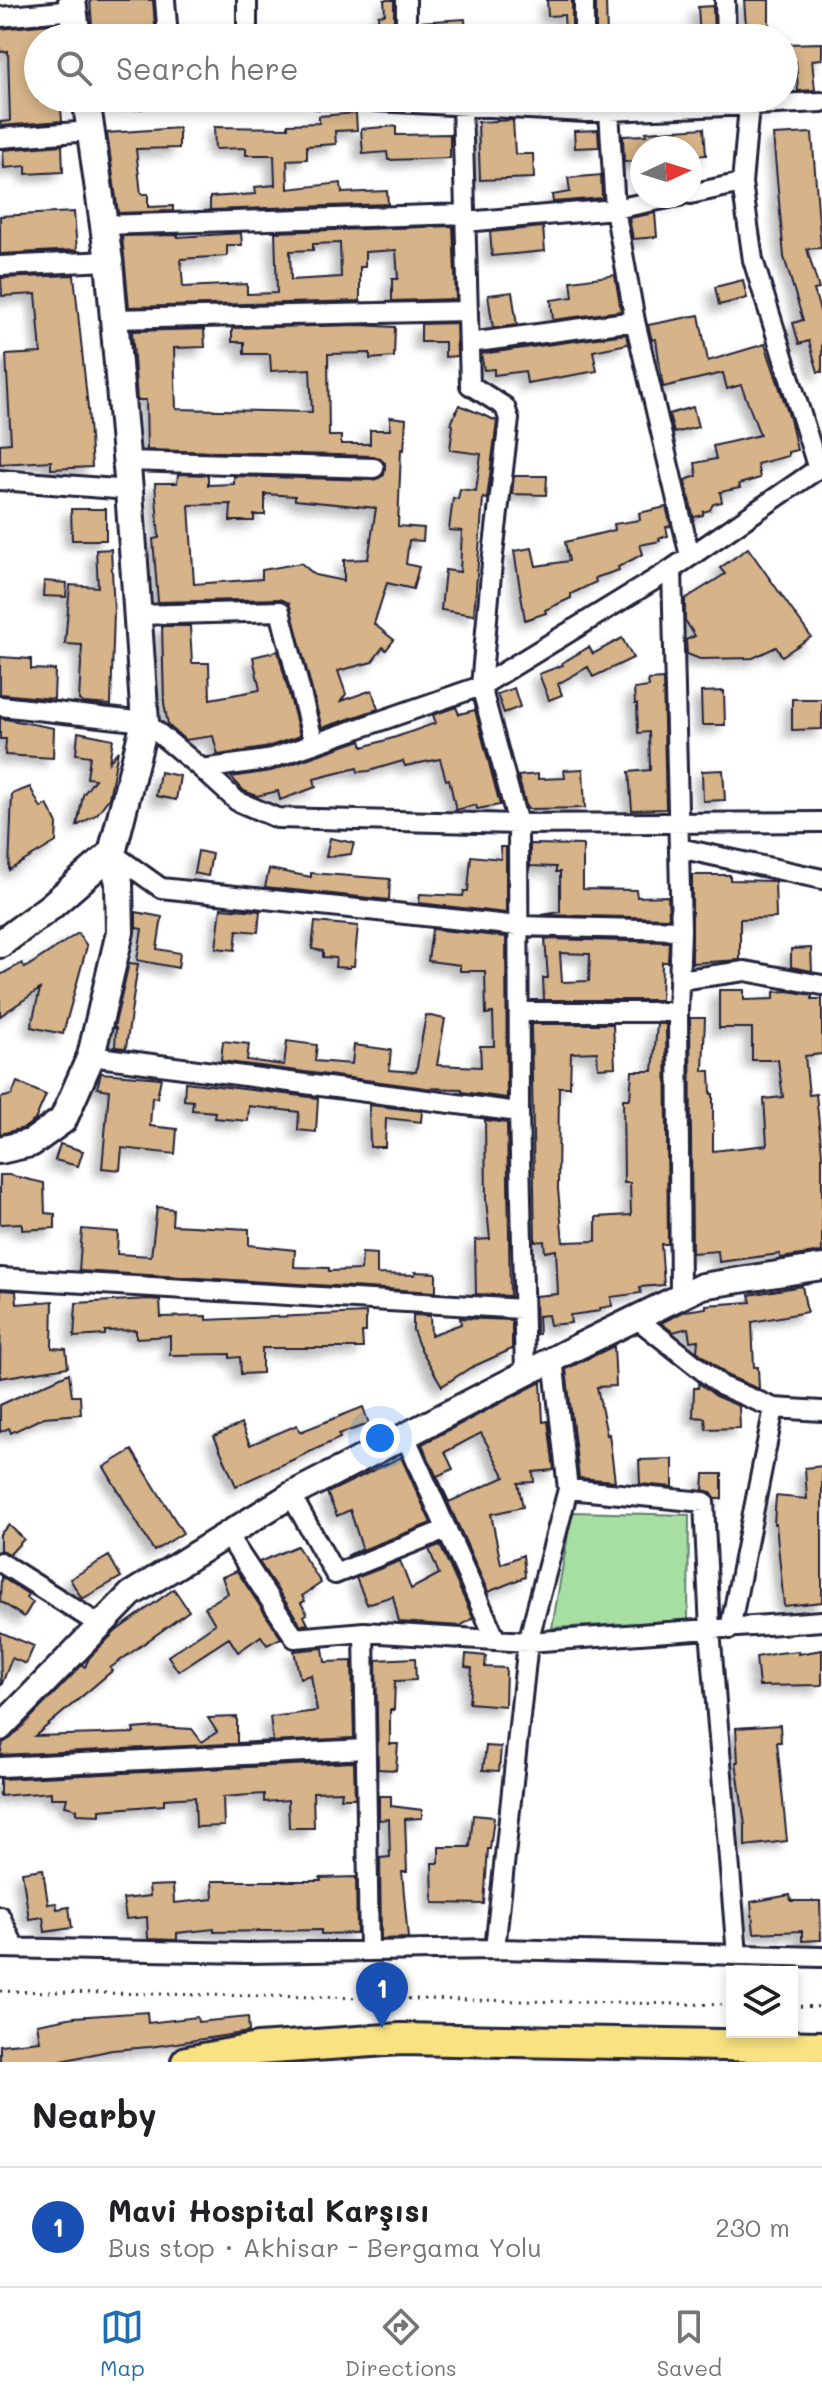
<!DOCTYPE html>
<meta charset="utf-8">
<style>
:root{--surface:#fff;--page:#f2f2f2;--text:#202124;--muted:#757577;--line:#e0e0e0;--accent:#1f6fb2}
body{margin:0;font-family:Mali,sans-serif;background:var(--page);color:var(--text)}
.controls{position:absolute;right:24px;bottom:24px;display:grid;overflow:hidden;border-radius:0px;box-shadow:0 4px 12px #0003}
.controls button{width:72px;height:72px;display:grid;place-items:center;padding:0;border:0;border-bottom:2px solid var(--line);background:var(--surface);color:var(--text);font:40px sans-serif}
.compass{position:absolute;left:630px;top:136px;width:72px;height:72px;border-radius:50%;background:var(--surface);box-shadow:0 4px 12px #0003;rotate:86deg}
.you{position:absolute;left:380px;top:1438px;width:28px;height:28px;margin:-20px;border:6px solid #fff;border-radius:50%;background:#1a73e8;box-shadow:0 0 0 12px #1a73e833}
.badge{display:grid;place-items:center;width:52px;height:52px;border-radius:50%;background:var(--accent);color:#fff;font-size:26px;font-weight:700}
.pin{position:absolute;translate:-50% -66px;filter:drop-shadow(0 2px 4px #0008)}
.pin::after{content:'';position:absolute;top:42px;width:28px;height:24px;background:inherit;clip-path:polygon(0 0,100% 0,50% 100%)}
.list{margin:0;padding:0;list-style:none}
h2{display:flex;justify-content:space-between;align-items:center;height:104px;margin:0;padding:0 32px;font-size:34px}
h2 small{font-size:26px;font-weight:400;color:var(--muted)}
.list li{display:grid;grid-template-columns:52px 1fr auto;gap:24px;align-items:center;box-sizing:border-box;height:120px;padding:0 32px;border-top:2px solid var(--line)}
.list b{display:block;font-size:30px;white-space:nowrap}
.list p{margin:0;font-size:26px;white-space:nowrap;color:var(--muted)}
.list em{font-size:26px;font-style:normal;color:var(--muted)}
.icon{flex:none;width:44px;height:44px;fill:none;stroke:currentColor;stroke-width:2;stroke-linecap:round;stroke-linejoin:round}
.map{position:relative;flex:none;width:822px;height:2062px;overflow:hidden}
.search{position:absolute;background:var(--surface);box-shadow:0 4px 12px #0003;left:24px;right:24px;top:24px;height:88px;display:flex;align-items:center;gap:20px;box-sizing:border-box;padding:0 28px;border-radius:44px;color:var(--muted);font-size:30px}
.sheet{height:224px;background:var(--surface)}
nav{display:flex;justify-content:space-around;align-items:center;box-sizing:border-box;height:112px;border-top:2px solid var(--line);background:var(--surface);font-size:22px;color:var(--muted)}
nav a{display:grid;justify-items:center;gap:4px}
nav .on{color:var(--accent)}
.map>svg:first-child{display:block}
.green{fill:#a7dfa3;stroke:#64806f;stroke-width:2}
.building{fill:#d6b388;stroke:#22223b;stroke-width:2;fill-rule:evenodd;filter:url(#shadow)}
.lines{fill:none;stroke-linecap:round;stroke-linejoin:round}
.minor-casing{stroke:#22223b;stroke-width:24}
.tertiary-casing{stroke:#22223b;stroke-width:30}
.secondary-casing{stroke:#22223b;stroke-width:32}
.primary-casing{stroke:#22223b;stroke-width:36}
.path{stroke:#22223b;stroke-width:3;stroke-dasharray:2 6;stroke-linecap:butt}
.minor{stroke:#fff;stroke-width:18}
.tertiary{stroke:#fff;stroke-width:24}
.secondary{stroke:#fff;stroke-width:26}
.primary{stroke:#f8e281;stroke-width:30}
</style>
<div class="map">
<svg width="822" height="2062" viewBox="0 0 822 2062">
<defs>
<filter id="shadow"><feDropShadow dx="-7" dy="7" stdDeviation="4" flood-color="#0004"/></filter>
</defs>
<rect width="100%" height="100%" fill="#fff"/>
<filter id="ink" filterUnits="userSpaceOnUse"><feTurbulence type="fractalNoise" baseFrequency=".0125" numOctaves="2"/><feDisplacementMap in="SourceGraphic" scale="16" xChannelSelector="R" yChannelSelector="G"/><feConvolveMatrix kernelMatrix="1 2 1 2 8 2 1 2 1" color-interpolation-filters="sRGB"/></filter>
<g filter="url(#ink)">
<path class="green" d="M572 1512 689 1515 688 1620 552 1628Z"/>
<path class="building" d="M90 0H153L156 38H93Z
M384 0H394V37H391V31L379 32 378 15 385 14Z
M547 0H572V32H565L564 15 548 16Z
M596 0H606L607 38H596Z
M744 0H769V37L747 38Z
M713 6 714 38H700L698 7Z
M465 19 466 33 418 36V22Z
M50 24 51 38H38V100L60 98 62 121 1 126 0 122 10 121 8 51 0 52V29Z
M822 43V59L812 60 815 90 798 91 796 61H784V44Z
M356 113 357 130 335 131 336 144 307 146V159L287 160 288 189 341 183 342 193 387 191 388 204 210 210V197L256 194 255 187 275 185 274 155H246V148L215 149 214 127 288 128V124L319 123V116Z
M513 120 515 154H533L534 178 480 180 478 122Z
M396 126V135L450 134V158L388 160 387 152 363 154 361 129Z
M179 128V148L136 149 141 194H148V207L173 206V211L118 213 107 133Z
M704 128 706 155 690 156V148H642V161L624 162 623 136 647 135 646 132Z
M598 130 599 147 575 148 574 131Z
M812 133 821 248 807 249 819 289 814 290 822 318V372H818L809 341 799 344 793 323 803 320 784 257 773 135Z
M62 145 63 172 26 174V166L4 168 3 150Z
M601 175 602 198 553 202 552 195 570 192 568 178Z
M74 212 77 250 0 254V216Z
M655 213 657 237 633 239 629 218Z
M453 226 456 299 392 301V279H398L396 250 365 252V267H360V301L129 307 122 236 178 235V237L241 233 242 245H227V256L181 259 183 287 247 284V294L277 293 275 232ZM340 243 341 277 291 280 290 251 313 250V244Z
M543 227 545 251 492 256 490 232Z
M74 275 88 408 92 467 51 469V461L0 464V444L11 443 6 355 41 353 36 294 2 296 1 278Z
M615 275 621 311 553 320 551 300 573 297 571 281Z
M743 280 747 298 719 305 715 287Z
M512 292 517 325 493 328 488 295Z
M699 315 708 361 765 344 790 419 797 450 788 452V456L757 464 760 478 739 484 740 488 720 492 722 502 713 504 710 510 703 512V515L694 517V520L685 480 697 476 695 463 716 459 713 446 760 435 741 385 727 389 723 373 663 387 656 339 652 340 648 325Z
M456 323 457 356 445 357V342H421V324Z
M360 325 395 327 394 357 370 359V353L328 354 329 436H341V444H370V430H390V417L406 419 404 450 401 449 398 526 424 528 423 541 409 540 406 564 419 567 413 589 387 583 374 624 394 640 386 650 383 647 372 662 338 671 346 694 341 701 372 690 378 709 322 728 289 603 280 599 158 602 153 539 159 538 155 483H177L178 474 208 475V485L234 484V476L374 480 384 475 385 463 374 456 147 450 146 400H137L132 331 204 329 205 347 174 348 176 409 312 412 310 369 271 371 270 354H244V342H232V328ZM265 494 295 496V500L376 508 368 559 344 560V581L315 575 301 563 262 570V579L194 584 189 505 231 504 230 521H254V515H265Z
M626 334 628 344 593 351 597 371 527 383 525 371 494 375V369L484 370 481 354Z
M459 405 497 421 487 499 483 498 474 615 441 610 445 570 460 572 462 531 449 530 453 498 458 499 460 489 476 491 481 454 450 450 453 425 451 424Z
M693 407 698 427 674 433 669 414Z
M514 476H547L546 495 512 494Z
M666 507 671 526 666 527 668 536 659 538 660 541 640 545 643 554 618 567 619 570 595 578 596 582 571 594V598L545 610 546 613 525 620 514 551 532 548 536 566 569 561 565 542 615 530 614 524 640 520 639 513Z
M71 509H106V540H72Z
M748 548 811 637 782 656 776 647 753 658 700 659 687 654 686 640 695 636 685 620V599L725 574 720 568Z
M111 549 114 612 111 705 84 703 79 700 82 645 65 644 70 585 98 587 96 550Z
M44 581 67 583 66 597 43 596Z
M162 626H190L192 663H209L210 699 260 690 253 657 278 651 300 736 264 748 218 755 213 736 185 740 168 725 164 703Z
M622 638 633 658 593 677 588 667 558 684 562 695 549 700 539 674 563 665 562 663 589 647 593 654Z
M0 657 31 659V669L55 670 54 699 0 694Z
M663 679 666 809 632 810 629 772 650 770 649 732 638 733 637 704H635L634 689 649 687 648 680Z
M514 688 520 707 504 713 497 694Z
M724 691 725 725H702L701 692Z
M792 699H822V729L792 730Z
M456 707 459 714 475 710 500 805 477 809 476 805 456 810 449 779 446 780 440 759 405 766 403 761 369 771 358 772 357 768 314 779 316 787 280 800 278 791 257 796 244 791 231 777 271 771 361 740 363 747 396 737 436 723 433 715Z
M0 718 54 728 53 758 5 755 6 739H0Z
M78 732 113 739 109 762 118 751 109 798 97 814 77 826 83 795 95 779 87 778 90 756 76 754Z
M583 769 585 808 527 809 518 776 538 774V779L565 778 564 770Z
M723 770 725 800 703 801 702 771Z
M160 772 180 776 176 800 156 796Z
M30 787 41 808 47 804 57 824 56 842 9 870 12 794Z
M330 838 354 843 351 854 326 857Z
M530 844 583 845V889L636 890 637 897 668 896 669 918 542 915 560 912V872H556V867L530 866Z
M500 847H506V913L419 903 420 894 463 896 464 891H468L471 856 501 859Z
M198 851 212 854 208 876 194 873Z
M269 869 311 877V873L390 879 389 900 265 887Z
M692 875H730V880L775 881 776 918 740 919V960L692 963Z
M221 908 260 911 258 932 237 930 235 950 216 948Z
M136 912 162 917 157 949 180 953 178 968 137 960 142 929 136 928Z
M315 922 358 926 354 966H350L349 968 335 967 336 958 323 957V951L312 949Z
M432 929 506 937 507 1098 462 1092V1089L426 1088 221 1061 223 1041 249 1044 247 1060 284 1065 287 1041 317 1045 315 1061 352 1064 354 1045 391 1050 389 1070 416 1072 426 1015 445 1019 437 1065 481 1067 480 1046H494L493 1013 486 1014 485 971H460V965L428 961Z
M78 933 87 946 63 1034 31 1027 40 989 0 1016V975L22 963 25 968Z
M545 939 669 942 668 962H662L661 1000H531H544L543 978H548ZM560 953 590 954 589 981 562 982Z
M811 948 812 971 791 967V949Z
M129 963 138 964 126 1048 115 1047 116 1028H114Z
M719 990H744V1000L774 999V992L788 991 812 995V999H822V1054L805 1056 809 1095 816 1094 822 1154V1252L780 1258V1254L719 1262 718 1251 692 1253 690 1018H705L703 1071H710L711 1094H713V1151L767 1145 764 1099 783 1097 778 1060H752V1028H719Z
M531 1024H613L615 1067 598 1068 597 1052 571 1053 570 1087H559L558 1189 563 1242 596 1241V1217L631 1215 630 1183H624L623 1099H630L632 1071H653L657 1024H666L668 1244H661L664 1285 640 1287 641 1293 611 1297 612 1306 600 1308V1311L570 1315 571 1323 550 1325 548 1315 538 1316 539 1334H536L535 1296 558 1294 556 1250 545 1252 544 1241 535 1242Z
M101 1073 161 1078 157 1098 152 1097 150 1126 177 1129 175 1154 122 1148 120 1170 102 1168 109 1090 97 1088Z
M17 1082 46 1095 35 1120 24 1128 0 1134V1098L12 1095Z
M185 1082 318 1098 316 1132 298 1130 299 1112 249 1106 248 1121 214 1118 215 1112 192 1110 193 1101 184 1100Z
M369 1105 422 1111 421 1122 386 1118 385 1147H370Z
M485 1120 507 1123 510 1296 476 1294 475 1240 490 1239 486 1200Z
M60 1144 83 1151 78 1166 55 1160Z
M0 1175H9L44 1183 45 1213 55 1214V1228L22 1230V1223L0 1224Z
M157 1207 173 1209 172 1225 249 1229V1245L295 1250 294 1267 329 1268V1271L361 1270 362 1253 377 1254V1274L415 1275V1272L436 1273V1292L79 1271 82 1229 118 1232 117 1254 151 1256Z
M802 1286 807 1312 752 1322 754 1367H758L759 1389 728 1376 697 1351 698 1340 690 1341 688 1328 673 1332 661 1323 685 1311 706 1308V1305L751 1302 749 1295Z
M1 1290 16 1291 17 1304 53 1301 52 1348 66 1349 68 1367 0 1378Z
M149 1299 160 1300 161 1317 206 1316V1320L366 1313V1332H362L363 1348H262V1373L241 1374 240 1357 230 1358V1354L170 1355V1336L136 1338V1330L105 1331V1335L74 1337 76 1303Z
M413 1315 430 1316 431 1335 461 1324 460 1318 512 1320V1349L470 1368 442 1386 419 1346 413 1330Z
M614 1346 616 1386 597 1387 607 1435 609 1434 615 1481 579 1478 566 1369Z
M69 1373 72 1396H80L81 1414 44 1417 11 1433 9 1428 0 1432V1405Z
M541 1382 543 1422 548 1421 554 1470 533 1472 534 1482 518 1483 523 1507 491 1514 501 1564 523 1555 525 1577 488 1592 422 1444ZM481 1433 505 1477 449 1502 437 1476 453 1469 445 1452Z
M699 1383 717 1397 739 1406 740 1428 706 1429 705 1418 693 1417 694 1388H698Z
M363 1407 369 1424 339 1434 340 1438 236 1486 214 1436 241 1424 250 1445 297 1425 300 1432Z
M132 1450 183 1533 154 1551 104 1467Z
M401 1457 431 1523 347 1556 362 1548 350 1510 337 1516 327 1493Z
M673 1459V1487L640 1484 639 1460Z
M822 1466V1602L784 1606 776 1524H774L776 1496 807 1499 805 1468Z
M704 1474H722V1499H715L711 1492 703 1490Z
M9 1525 24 1539 10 1554 0 1550V1534Z
M440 1545 473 1618 460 1626 399 1622 393 1596 367 1604 356 1578 400 1561 411 1589 439 1574 429 1549Z
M297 1546 321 1583 302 1596 305 1601 301 1603 307 1614 304 1616 308 1624 301 1625 259 1562Z
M109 1556 121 1577 82 1599 70 1579Z
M237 1571 281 1638 267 1645 261 1636 238 1652 229 1638 178 1671 168 1656 215 1624 205 1607 228 1593 222 1577Z
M1 1577 28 1594 26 1598 33 1602 24 1617 0 1601Z
M174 1589 189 1611 110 1668 112 1671 35 1736 134 1733 133 1729 156 1727 192 1729 202 1742 217 1732 208 1718 237 1717V1743L273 1741 270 1717 317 1711 311 1675 300 1678 294 1651 323 1648 325 1662 352 1661 354 1738 0 1755 3 1743 11 1738 82 1665 85 1667 89 1658 116 1631Z
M0 1632 34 1646 26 1664 12 1658 1 1686Z
M822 1650V1685L759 1686 756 1657 778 1653 798 1651V1654Z
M466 1654 486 1656 485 1667 506 1668 505 1706 469 1703 472 1668 465 1667Z
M415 1658 416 1680 395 1681 394 1710H390V1744H398L396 1770 378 1769 376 1660Z
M780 1725 781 1742H777L787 1841 745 1846V1825L736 1762H738L736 1728Z
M486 1746 501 1747 499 1771 483 1770Z
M354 1762 355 1798H341L342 1791 313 1792 314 1828H289L288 1800 264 1802V1794L223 1797 224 1826 196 1827 195 1797 164 1799V1805L100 1810V1815L77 1814V1809L65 1806 67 1798H51V1792L0 1796V1779Z
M379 1796H391V1806L422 1810V1818L405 1819 407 1872H402L408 1938 381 1939 380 1858 390 1857 389 1819 379 1820Z
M473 1815 494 1817 490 1849H488L484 1904 433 1903 432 1863H439V1847H470Z
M43 1869 48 1904 56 1903 57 1909 69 1907 72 1928 45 1932 43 1917 29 1919 22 1872Z
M356 1877 357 1933 321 1934V1930L214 1932V1929L177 1933V1940L148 1939 147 1917 126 1919 123 1899 150 1896 149 1886 173 1885 174 1903 213 1899 212 1881H321L320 1878Z
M790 1895 791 1901H820L821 1940 802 1941V1931L754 1933 751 1902Z
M147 2012 148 2023 197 2017 198 2022 248 2017 249 2032 150 2047 112 2050 57 2062H0V2045L40 2041 37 2024 74 2017Z"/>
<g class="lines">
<defs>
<path id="minor" d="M165 0 168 38
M247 0V38
M406 0V38
M584 0V38
M725 0 726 38
M0 17 74 10
M317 98 586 112 822 102
M86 102 141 98
M462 105 470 385 505 407 509 419 492 563 481 686 518 824 519 1112 525 1374
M749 106 742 183 753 260 818 469
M609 111 615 209 635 321 690 556
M0 138 90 131
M690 194 742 183
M465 222 615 209 679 196
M103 225 465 214
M0 266 109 261
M114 319 467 311
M469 343 635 321
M127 461 374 468
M0 480 129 490
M672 569 681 930 678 1012 680 1297
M138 615 280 611 314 744
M0 706 145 722 202 769 267 760 481 686 672 569 822 466
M202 769 237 801 277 818 518 824 822 822
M679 848 822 879
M112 853 161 888 518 926 681 930
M679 980 745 971 822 985
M519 1012H678
M91 1056 519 1112
M0 1278 522 1309
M636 1318 722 1386 774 1408 822 1411
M553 1359 568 1489
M405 1436 496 1640
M291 1495 335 1574 447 1529
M226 1533 295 1638 364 1632 528 1642 822 1621
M0 1562 100 1625
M730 1629 774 1408
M364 1632 369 1951
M0 1767 366 1749
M0 1916 15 1948
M0 1948 248 1953 495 1949 822 1957
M495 1949 528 1642 568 1489 704 1502 710 1630 737 1955"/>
<path id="tertiary" d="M0 1728 131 1594 291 1495 565 1353 702 1286 822 1267"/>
<path id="secondary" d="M72 0 77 38
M0 944 50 907 112 853
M0 1150 31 1143 63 1120 91 1056 120 932 119 883 112 853 145 722 129 490 109 261 86 98"/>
<path id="primary" d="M187 2062 258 2049 401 2039 822 2047"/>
</defs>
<use href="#minor" class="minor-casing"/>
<use href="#tertiary" class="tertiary-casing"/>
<use href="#secondary" class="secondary-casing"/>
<use href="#primary" class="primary-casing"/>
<path class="path" d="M0 1991 732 2005
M792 2006 822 2007"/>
<use href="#minor" class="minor"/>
<use href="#tertiary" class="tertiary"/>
<use href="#secondary" class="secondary"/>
<use href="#primary" class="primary"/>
</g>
</g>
</svg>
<div class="controls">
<button><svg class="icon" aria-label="layers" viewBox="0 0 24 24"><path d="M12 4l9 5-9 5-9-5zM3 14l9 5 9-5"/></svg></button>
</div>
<svg class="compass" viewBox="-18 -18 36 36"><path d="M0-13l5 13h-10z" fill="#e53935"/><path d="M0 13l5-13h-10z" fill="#757577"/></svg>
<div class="you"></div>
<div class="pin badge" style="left:382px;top:2028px;background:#1a4fb4">1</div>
<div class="search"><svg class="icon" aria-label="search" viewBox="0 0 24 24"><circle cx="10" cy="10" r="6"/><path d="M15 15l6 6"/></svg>Search here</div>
</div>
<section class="sheet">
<h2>Nearby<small></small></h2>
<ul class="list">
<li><span class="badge" style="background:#1a4fb4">1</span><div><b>Mavi Hospital Karşısı</b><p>Bus stop · Akhisar - Bergama Yolu</p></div><em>230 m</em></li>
</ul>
</section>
<nav>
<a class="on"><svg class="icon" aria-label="map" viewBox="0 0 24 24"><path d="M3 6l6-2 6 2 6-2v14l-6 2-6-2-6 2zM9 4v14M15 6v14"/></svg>Map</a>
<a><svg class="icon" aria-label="directions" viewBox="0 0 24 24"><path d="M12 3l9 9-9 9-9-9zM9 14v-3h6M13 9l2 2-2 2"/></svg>Directions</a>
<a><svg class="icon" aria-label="saved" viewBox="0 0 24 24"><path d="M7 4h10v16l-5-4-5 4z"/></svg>Saved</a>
</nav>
